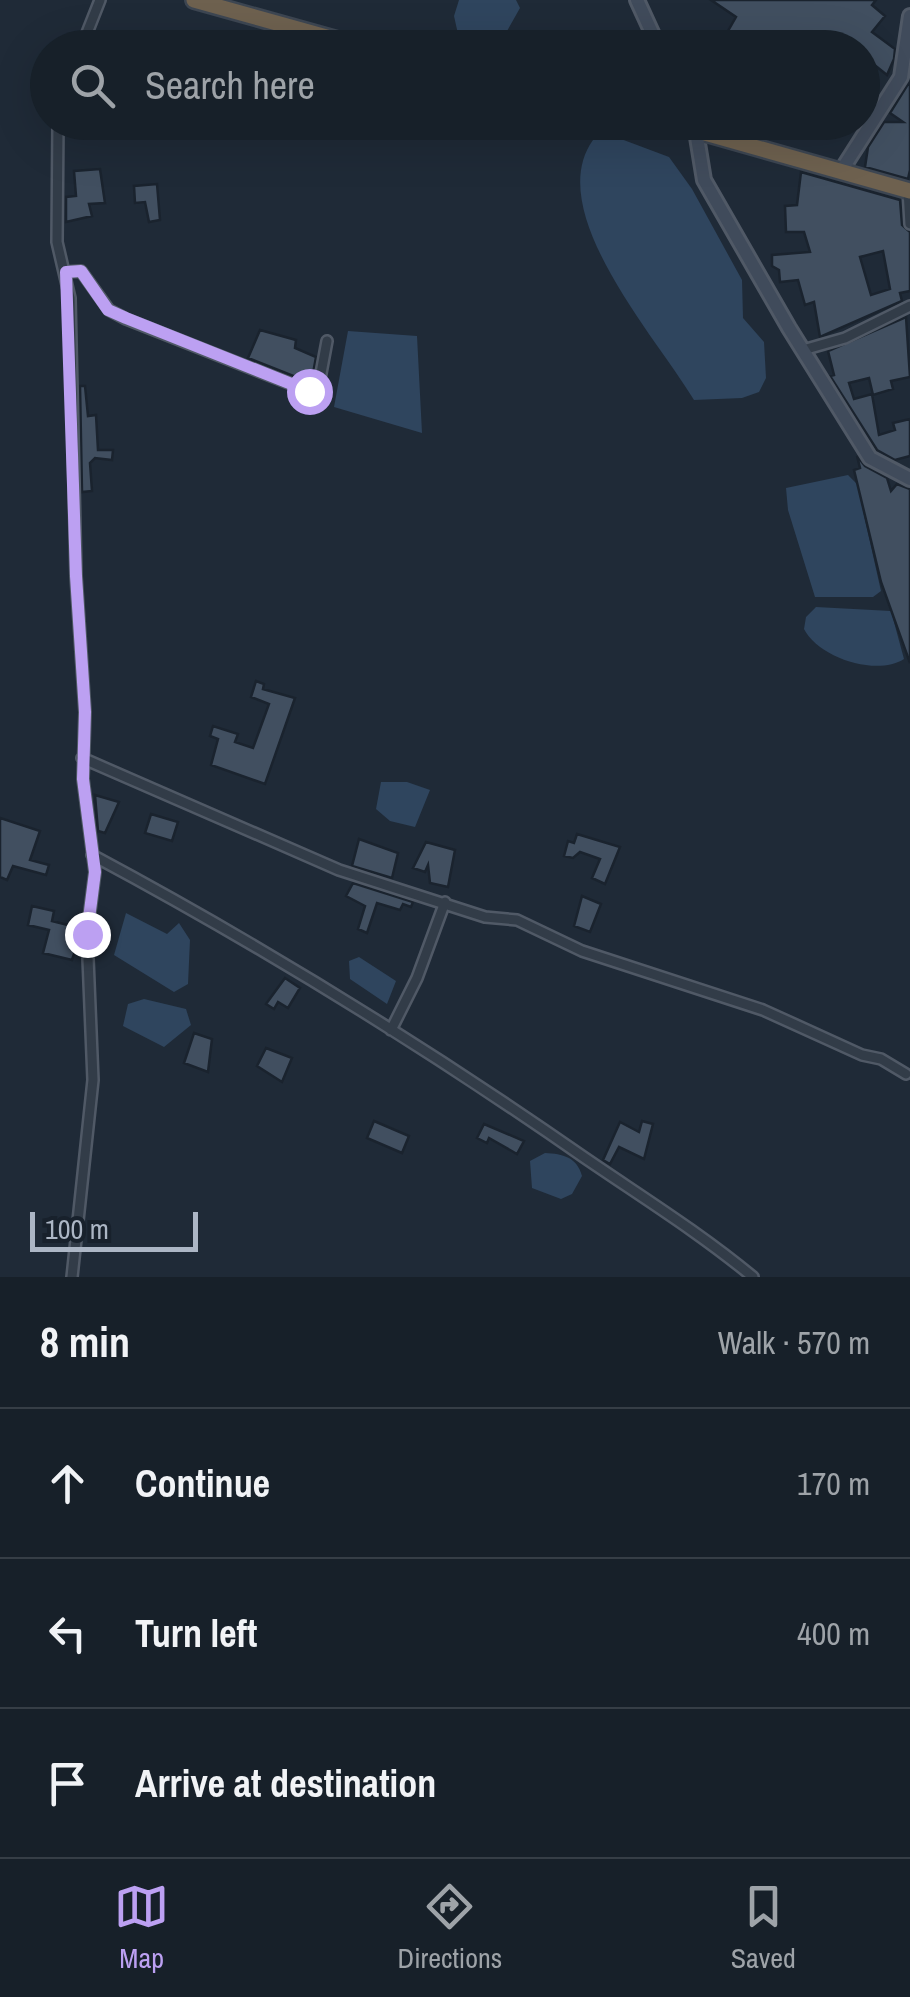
<!DOCTYPE html>
<meta charset="utf-8">
<style>
:root{--surface:#172029;--page:#242d35;--text:#f1f3f6;--muted:#9ea3a8;--line:#363e46;--accent:#bca0f2}
body{margin:0;font-family:"Archivo Narrow",sans-serif;background:var(--page);color:var(--text)}
.scale{position:absolute;left:30px;bottom:25px;width:168px;box-sizing:border-box;padding-left:10px;border:5px solid #acb6c5;border-top:0;font-size:28px;line-height:35px;white-space:nowrap;color:#acb6c5;-webkit-text-stroke:8px #18212c;paint-order:stroke}
.stop{position:absolute;width:30px;height:30px;margin:-22px;border:8px solid #bca0f2;border-radius:50%;background:#fff}
.stop.end{background:#bca0f2;border-color:#fff;box-shadow:0 2px 10px #0008}
.list{margin:0;padding:0;list-style:none}
h2{display:flex;justify-content:space-between;align-items:center;height:130px;margin:0;padding:0 40px;font-size:42px}
h2 small{font-size:32px;font-weight:400;color:var(--muted)}
.list li{display:grid;grid-template-columns:65px 1fr auto;gap:30px;align-items:center;box-sizing:border-box;height:150px;padding:0 40px;border-top:2px solid var(--line)}
.list b{display:block;font-size:38px;white-space:nowrap}
.list em{font-size:32px;font-style:normal;color:var(--muted)}
.icon{flex:none;width:55px;height:55px;fill:none;stroke:currentColor;stroke-width:2;stroke-linecap:round;stroke-linejoin:round}
.map{position:relative;flex:none;width:910px;height:1277px;overflow:hidden}
.search{position:absolute;background:var(--surface);box-shadow:0 10px 40px #0002;left:30px;right:30px;top:30px;height:110px;display:flex;align-items:center;gap:25px;box-sizing:border-box;padding:0 35px;border-radius:55px;color:var(--muted);font-size:38px}
.sheet{height:580px;background:var(--surface)}
nav{display:flex;justify-content:space-around;align-items:center;box-sizing:border-box;height:140px;border-top:2px solid var(--line);background:var(--surface);font-size:28px;color:var(--muted)}
nav a{display:grid;justify-items:center;gap:5px}
nav .on{color:var(--accent)}
.map>svg:first-child{display:block}
.water{fill:#2f455e}
.building{fill:#414f60;stroke:#1a232e;stroke-width:2.5;fill-rule:evenodd}
.lines{fill:none;stroke-linecap:round;stroke-linejoin:round}
.street-casing{stroke:#505966;stroke-width:14}
.secondary-casing{stroke:#505966;stroke-width:18}
.highway-casing{stroke:#3d4652;stroke-width:20}
.street{stroke:#323c48;stroke-width:9}
.secondary{stroke:#404b5b;stroke-width:12}
.highway{stroke:#6e614f;stroke-width:15}
.route{stroke:#bca0f2;stroke-width:12}
</style>
<div class="map">
<svg width="910" height="1277" viewBox="0 0 910 1277">
<rect width="100%" height="100%" fill="#1f2a37"/>
<path class="water" d="M459 0H516L520 8 498 47H482L458 34 454 16Z
M621 139 669 157 692 189 742 280 743 318 764 342 766 378 759 392 742 398 694 400C657 338 542 211 593 140Z
M348 331 417 336 422 433 334 407Z
M848 475 857 484 881 591 873 597H815L788 510 786 488Z
M816 607 891 611 904 659C876 677 818 657 804 629L806 617Z
M381 782H407L430 790 415 827 390 821 376 809Z
M126 913 167 934 179 923 190 940 188 984 174 992 114 955Z
M359 957 396 981 387 1004 350 979 349 961Z
M144 999 186 1009 191 1025 164 1047 123 1026 128 1004Z
M545 1153C563 1154 577 1157 582 1176L572 1194 561 1199 532 1188 530 1161Z"/>
<path class="building" d="M711 0H876L872 5 885 16 872 32 895 49 894 59 887 75 862 55V48H853L838 35 823 48H742L745 41 728 31 736 17Z
M910 81V170L908 179 865 167 868 147 884 122H903L890 113Z
M100 169 105 203 89 204 92 216 66 222V197L76 196 74 171Z
M801 172 900 200 902 225 910 232V291L900 293 902 301 820 337 814 302 805 305 798 280 780 282 779 270 772 266V255L810 252 804 232H786L785 206 797 205ZM883 251 890 289 871 295 860 257Z
M157 184 160 220 149 222 145 202 135 203 134 186Z
M906 317 910 377 891 381 893 389 873 395 869 378 849 383 854 399 872 394 879 435 895 430 893 423 910 419V456L895 460 877 450 830 376 834 375 828 351Z
M260 330 296 340 295 348 316 357 312 379 306 381 248 358Z
M80 386H85L88 416 96 415 98 450H113L112 460 95 458 90 463 92 491 82 492Z
M857 456 865 466 887 478 891 491 897 484 910 489V663L881 582 854 470 860 468Z
M256 681 264 684 263 689 295 698 265 784 211 765 218 739 210 736 213 726 238 734 235 742 253 748 269 704 251 697Z
M95 795 119 802 105 833 98 831Z
M151 814 178 822 172 841 145 833Z
M0 818 40 831 30 860 49 865 46 875 13 866 7 880 0 877Z
M577 834 620 847 605 884 592 878 600 859 580 852 573 858 564 856 568 841 574 843Z
M359 839 398 853 392 878 352 866Z
M426 842 455 850 448 887 430 883 428 865 425 872 413 868Z
M353 883 413 902 411 907 403 904 400 910 377 903 367 933 358 929 365 906 346 896Z
M582 896 601 904 590 932 574 926Z
M32 906 54 911 52 921 80 928V949L76 948 72 960 43 953 49 930 28 925Z
M285 978 300 988 288 1008 278 1002 274 1009 266 1004Z
M194 1033 212 1039 208 1072 184 1063Z
M266 1048 292 1058 282 1082 257 1066Z
M374 1121 409 1136 402 1153 367 1138Z
M642 1121 653 1124 644 1159 619 1147 610 1164 603 1160 620 1122 639 1132Z
M484 1124 524 1141 517 1154 489 1138 487 1143 477 1138Z"/>
<g class="lines">
<defs>
<path id="street" d="M81 48 100 0
M58 122 57 242 70 298 76 576 85 712 83 779 95 872 87 934 93 1080 72 1277
M908 190 910 224
M66 272 81 271 109 310 126 319 309 391 319 384 327 341
M803 350 845 338 910 306
M82 758 339 870 485 917 517 920 582 951 763 1010 862 1055 881 1059 906 1074
M92 855C262 946 427 1048 585 1158 642 1197 700 1233 753 1277
M391 1030 417 978 445 902"/>
<path id="secondary" d="M637 0 659 48
M695 125 704 180 789 328 870 458 910 479
M841 171 901 77 910 16"/>
<path id="highway" d="M194 0 366 48
M666 122 910 191"/>
</defs>
<use href="#street" class="street-casing"/>
<use href="#secondary" class="secondary-casing"/>
<use href="#highway" class="highway-casing"/>
<use href="#street" class="street"/>
<use href="#secondary" class="secondary"/>
<use href="#highway" class="highway"/>
</g>
<g class="lines">
<path class="route" d="M87 934 95 872 83 779 85 712 76 576 66 272 81 271 108 310 126 318 309 391"/>
</g>
</svg>
<div class="scale">100 m</div>
<div class="stop" style="left:309px;top:391px"></div>
<div class="stop end" style="left:87px;top:934px"></div>
<div class="search"><svg class="icon" aria-label="search" viewBox="0 0 24 24"><circle cx="10" cy="10" r="6"/><path d="M15 15l6 6"/></svg>Search here</div>
</div>
<section class="sheet">
<h2>8 min<small>Walk · 570 m</small></h2>
<ul class="list">
<li><svg class="icon" aria-label="ahead" viewBox="0 0 24 24"><path d="M12 20V5M6 11l6-6 6 6"/></svg><div><b>Continue</b></div><em>170 m</em></li>
<li><svg class="icon" aria-label="left" viewBox="0 0 24 24"><path d="M17 20v-9H6M10 6l-5 5 5 5"/></svg><div><b>Turn left</b></div><em>400 m</em></li>
<li><svg class="icon" aria-label="arrive" viewBox="0 0 24 24"><path d="M6 21V4h12l-3 4 3 4H6"/></svg><div><b>Arrive at destination</b></div></li>
</ul>
</section>
<nav>
<a class="on"><svg class="icon" aria-label="map" viewBox="0 0 24 24"><path d="M3 6l6-2 6 2 6-2v14l-6 2-6-2-6 2zM9 4v14M15 6v14"/></svg>Map</a>
<a><svg class="icon" aria-label="directions" viewBox="0 0 24 24"><path d="M12 3l9 9-9 9-9-9zM9 14v-3h6M13 9l2 2-2 2"/></svg>Directions</a>
<a><svg class="icon" aria-label="saved" viewBox="0 0 24 24"><path d="M7 4h10v16l-5-4-5 4z"/></svg>Saved</a>
</nav>
